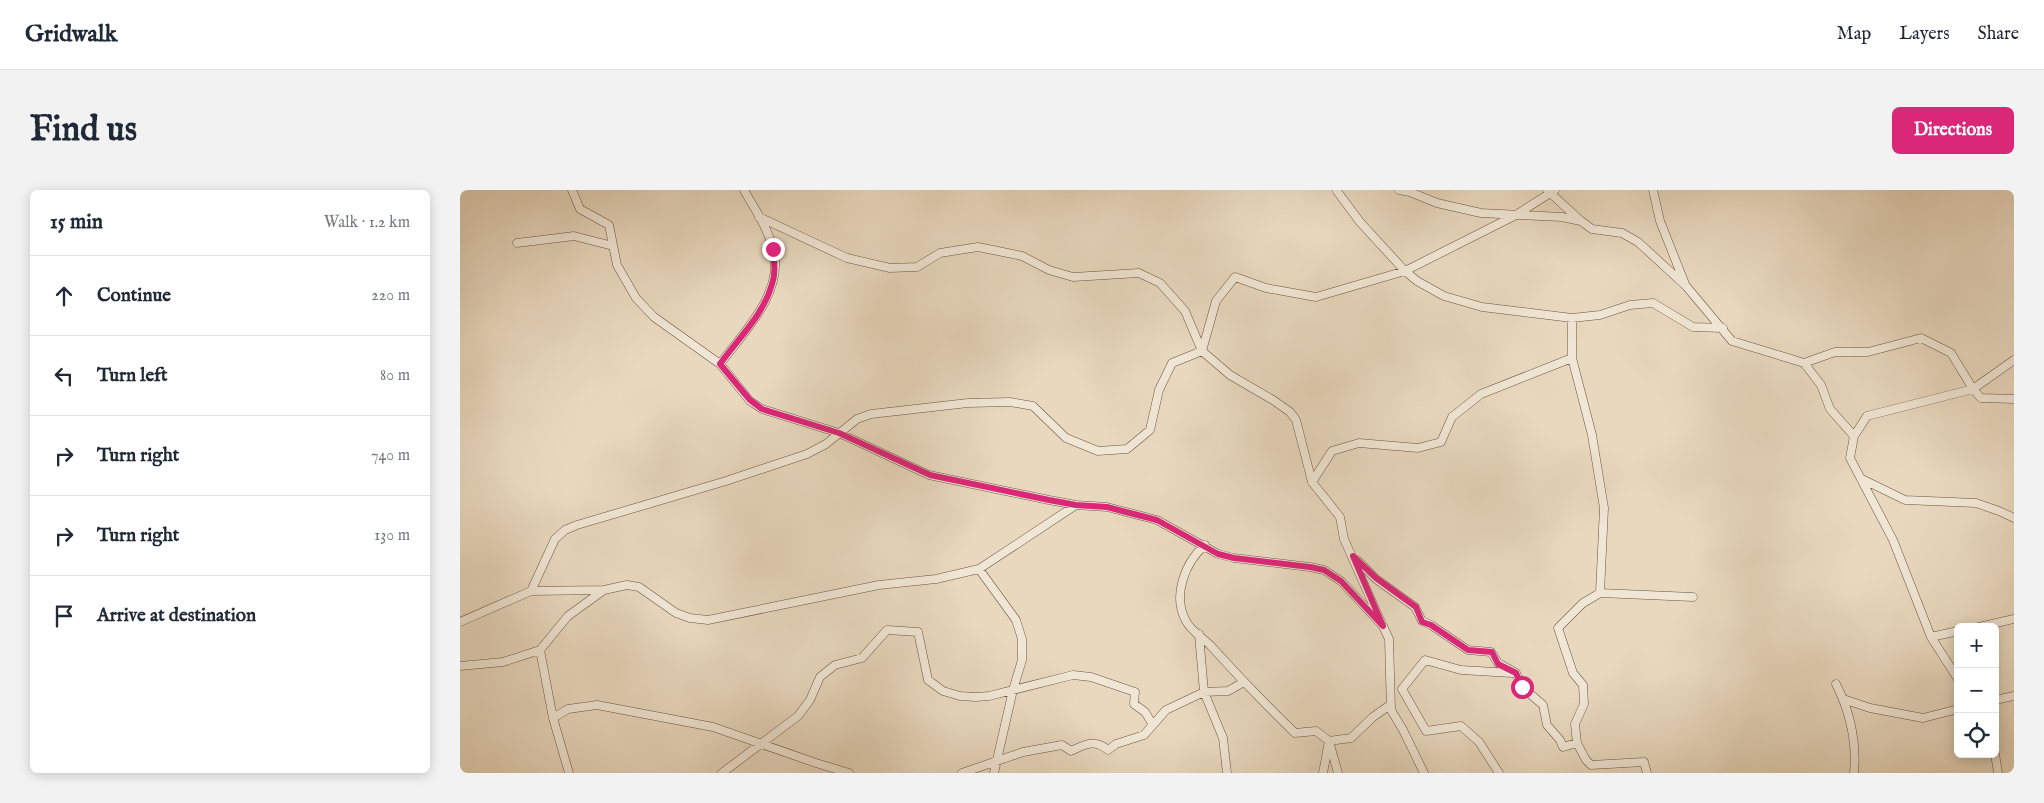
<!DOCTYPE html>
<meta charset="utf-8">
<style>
:root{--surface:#fff;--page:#f2f2f3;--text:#1f2937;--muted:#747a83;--line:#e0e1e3;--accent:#db2777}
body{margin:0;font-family:"IM FELL English",serif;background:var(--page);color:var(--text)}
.controls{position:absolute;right:15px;bottom:15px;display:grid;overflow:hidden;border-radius:8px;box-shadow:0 2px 12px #0003}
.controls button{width:45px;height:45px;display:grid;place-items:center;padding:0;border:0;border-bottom:1px solid var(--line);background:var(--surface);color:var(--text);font:25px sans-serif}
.stop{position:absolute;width:15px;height:15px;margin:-11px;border:4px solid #db2777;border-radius:50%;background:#fff}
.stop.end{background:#db2777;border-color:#fff;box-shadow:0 1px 5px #0008}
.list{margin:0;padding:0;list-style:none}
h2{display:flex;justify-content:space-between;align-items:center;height:65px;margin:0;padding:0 20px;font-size:21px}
h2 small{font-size:16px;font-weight:400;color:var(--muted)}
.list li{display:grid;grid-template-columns:32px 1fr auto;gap:15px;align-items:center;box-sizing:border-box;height:80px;padding:0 20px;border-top:1px solid var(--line)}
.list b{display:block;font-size:19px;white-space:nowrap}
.list em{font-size:16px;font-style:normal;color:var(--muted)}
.icon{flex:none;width:28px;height:28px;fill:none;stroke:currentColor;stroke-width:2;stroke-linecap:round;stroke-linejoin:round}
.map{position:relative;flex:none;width:1554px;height:583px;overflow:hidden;border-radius:8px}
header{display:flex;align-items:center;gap:30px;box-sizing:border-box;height:70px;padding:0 25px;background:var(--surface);border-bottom:1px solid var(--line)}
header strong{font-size:24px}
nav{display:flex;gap:28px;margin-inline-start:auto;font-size:18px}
.intro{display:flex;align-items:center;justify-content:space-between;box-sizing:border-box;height:120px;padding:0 30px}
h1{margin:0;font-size:35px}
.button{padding:12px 22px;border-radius:8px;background:var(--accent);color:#fff;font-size:18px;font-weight:700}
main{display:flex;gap:30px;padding:0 30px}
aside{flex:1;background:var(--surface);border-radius:8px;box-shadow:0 2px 12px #0003}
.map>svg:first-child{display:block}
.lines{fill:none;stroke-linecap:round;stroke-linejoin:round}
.street-casing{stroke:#6c5340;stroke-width:9}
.street{stroke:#f0e6d5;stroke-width:8}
.route{stroke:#db2777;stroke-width:6}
</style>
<header>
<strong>Gridwalk</strong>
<nav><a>Map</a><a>Layers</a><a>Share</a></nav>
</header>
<div class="intro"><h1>Find us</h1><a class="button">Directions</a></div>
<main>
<aside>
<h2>15 min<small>Walk · 1.2 km</small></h2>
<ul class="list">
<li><svg class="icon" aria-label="ahead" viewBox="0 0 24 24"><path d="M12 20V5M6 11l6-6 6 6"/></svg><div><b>Continue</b></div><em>220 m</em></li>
<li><svg class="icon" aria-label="left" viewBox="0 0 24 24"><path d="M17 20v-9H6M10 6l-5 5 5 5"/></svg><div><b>Turn left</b></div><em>80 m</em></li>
<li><svg class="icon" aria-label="right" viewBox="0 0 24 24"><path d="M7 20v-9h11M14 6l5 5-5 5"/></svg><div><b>Turn right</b></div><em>740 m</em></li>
<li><svg class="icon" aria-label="right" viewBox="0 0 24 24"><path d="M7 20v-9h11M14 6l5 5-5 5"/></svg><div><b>Turn right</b></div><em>130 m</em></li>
<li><svg class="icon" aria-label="arrive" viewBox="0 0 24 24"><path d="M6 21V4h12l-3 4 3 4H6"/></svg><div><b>Arrive at destination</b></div></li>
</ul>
</aside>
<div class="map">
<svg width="1554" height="583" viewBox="0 0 1554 583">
<rect width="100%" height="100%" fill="#e8d8be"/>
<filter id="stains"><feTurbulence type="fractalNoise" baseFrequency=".004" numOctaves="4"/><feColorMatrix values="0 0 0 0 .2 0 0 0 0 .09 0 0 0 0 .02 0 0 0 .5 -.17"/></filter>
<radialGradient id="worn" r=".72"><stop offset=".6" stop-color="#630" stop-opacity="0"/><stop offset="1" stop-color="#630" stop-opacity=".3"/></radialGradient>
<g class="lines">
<defs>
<path id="street" d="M112 0 120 19 149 35 157 75 176 108 194 127 260 174 290 211 302 219 379 243 469 285 589 310 616 315 647 317 697 330 758 364 774 368 850 377 864 380 881 391 923 436 929 449 931 520 943 540 964 583
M939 0 950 2 977 13 1021 23 1102 27 1121 31 1132 39 1162 43 1178 52 1226 96 1272 151 1344 173 1361 195 1370 219 1394 246
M1087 0 1121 31
M1193 0 1200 31 1225 94
M877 1 900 32 945 81 957 91 984 106 1022 117 1112 128 1140 125 1170 115 1193 113 1233 137 1263 138
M299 27 387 68 430 78 457 77 480 63 518 57 562 66 589 80 613 87 679 83 700 93 725 121 742 161 770 185 813 210 830 222 836 230 852 292 880 327 884 349 921 432
M57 53 114 46 153 56
M742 161 756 111 775 87 806 98 856 107 945 81 1056 25 1095 0
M1112 168 1132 245 1144 318 1140 403
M1344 173 1375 162H1408L1461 148 1491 163 1513 199 1521 208 1554 209
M260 174C284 142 325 102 313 59 308 38 294 18 284 0
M1402 289 1445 310 1516 313 1539 321 1554 328
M852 292 872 261 899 253 958 258 981 252 992 227 1021 204 1112 168V128
M745 355C725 372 712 406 726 431 730 440 743 448 750 455 777 485 805 514 835 543L856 541 869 551 878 583
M897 370 916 389 955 417 962 431 971 435 1008 460 1031 462 1038 473 1056 483 1062 497 1083 515 1087 535 1100 550 1103 557 1117 553 1126 570 1131 575 1184 572 1187 583
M519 379 556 430 562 449V470L553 500 534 583
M71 401 95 349 105 340 117 335 266 291 347 264 366 254 397 229 411 224 508 213 550 212 573 216 606 248 638 261 667 259 690 240 699 200 712 173 742 161
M0 432 71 401 144 400
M1519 437 1554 429
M739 444 744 502 763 548 767 583
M1471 447 1498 441
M80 460 93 528 109 583
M0 476 43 472 80 460 108 426 144 400 167 395 179 397 216 423 230 428 248 430 419 395 476 389 519 379 616 315
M1498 489 1471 447 1433 350 1390 268 1394 246 1407 226 1513 199 1554 170
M1376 494C1390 522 1397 551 1394 583
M1383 509 1410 518 1463 528 1498 519
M1535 510 1554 506
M93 528 108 519 137 515 253 537 356 573 389 583
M1117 553 1115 534 1124 514 1123 495 1113 483 1098 438 1123 413 1140 403 1233 407
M1535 564 1538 583
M262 583 338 526 350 510 360 487 375 475 402 468 427 440 458 442 468 490 483 501 500 506 516 507 529 506 613 485 631 487 675 502 674 514 685 522 693 535
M502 583 563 562 602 555 611 561C626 554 634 549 648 560L656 554 684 545 706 520 744 502 768 501 784 492
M863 583 869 551 891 548 913 527 930 515
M1039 583 1019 552 1001 536 966 541 942 499 965 470 1001 480 1052 483"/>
</defs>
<use href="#street" class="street-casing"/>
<use href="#street" class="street"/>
</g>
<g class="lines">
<path class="route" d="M313 59C314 71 316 83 312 94 304 124 278 149 260 174L290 210 302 219 379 243 470 285 589 310 616 315 647 317 697 330 758 364 774 368 850 377 864 380 881 391 923 436 893 366 916 388 956 417 962 432 971 435 1008 460 1032 462 1038 474 1056 483 1062 497"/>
</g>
<rect width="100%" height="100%" filter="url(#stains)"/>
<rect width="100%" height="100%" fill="url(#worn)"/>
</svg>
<div class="controls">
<button>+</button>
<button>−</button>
<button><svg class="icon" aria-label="locate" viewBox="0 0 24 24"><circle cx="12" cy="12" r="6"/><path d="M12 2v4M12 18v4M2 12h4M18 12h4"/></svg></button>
</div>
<div class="stop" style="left:1062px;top:497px"></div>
<div class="stop end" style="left:313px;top:59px"></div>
</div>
</main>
